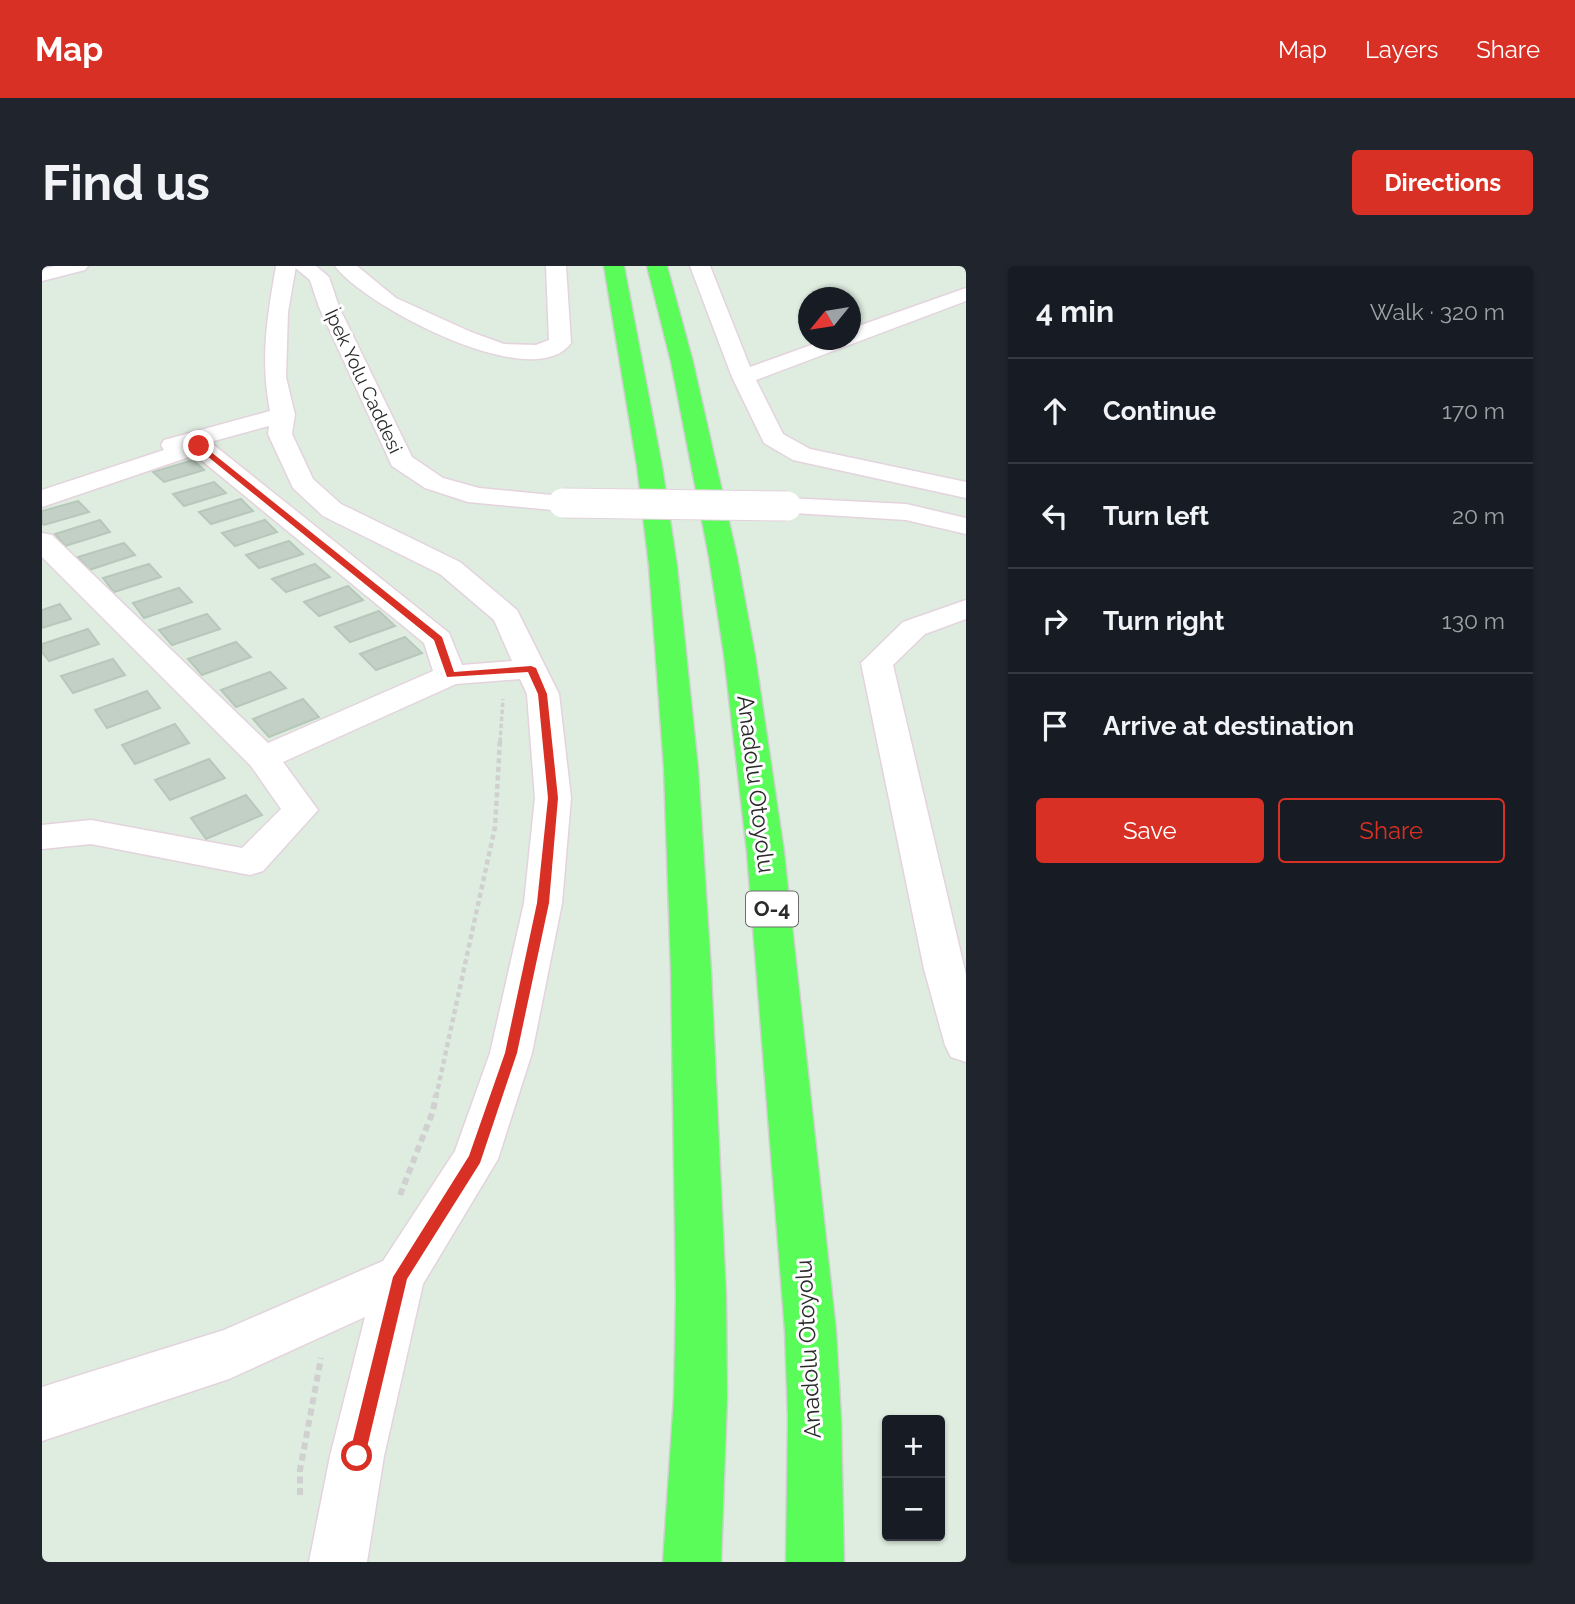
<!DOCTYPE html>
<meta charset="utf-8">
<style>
:root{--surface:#171b24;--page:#20242c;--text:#f1f3f6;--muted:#9ea1a6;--line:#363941;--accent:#d93025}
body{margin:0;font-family:Raleway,sans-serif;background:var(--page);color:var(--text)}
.controls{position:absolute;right:21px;bottom:21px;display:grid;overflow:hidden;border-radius:7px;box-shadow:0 2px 5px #0004}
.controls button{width:63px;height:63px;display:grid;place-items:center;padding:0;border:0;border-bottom:2px solid var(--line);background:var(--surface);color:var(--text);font:35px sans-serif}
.compass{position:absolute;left:756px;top:21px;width:63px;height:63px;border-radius:50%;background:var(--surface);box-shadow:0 2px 5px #0004;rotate:240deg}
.stop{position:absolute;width:21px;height:21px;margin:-16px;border:5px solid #d93025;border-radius:50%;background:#fff}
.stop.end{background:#d93025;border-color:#fff;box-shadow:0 2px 7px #0008}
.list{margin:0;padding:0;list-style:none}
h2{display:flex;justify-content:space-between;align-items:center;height:91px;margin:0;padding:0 28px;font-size:30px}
h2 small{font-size:23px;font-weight:400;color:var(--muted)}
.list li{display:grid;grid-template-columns:46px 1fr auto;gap:21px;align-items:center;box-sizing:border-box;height:105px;padding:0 28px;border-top:2px solid var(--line)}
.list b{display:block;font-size:26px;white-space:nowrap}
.list em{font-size:23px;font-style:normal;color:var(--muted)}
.actions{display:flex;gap:14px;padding:21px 28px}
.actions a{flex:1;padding:16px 0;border:2px solid var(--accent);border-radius:7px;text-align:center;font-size:24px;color:var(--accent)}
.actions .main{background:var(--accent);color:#fff}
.icon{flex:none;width:38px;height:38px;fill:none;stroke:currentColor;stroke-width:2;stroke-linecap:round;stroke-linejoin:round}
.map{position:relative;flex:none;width:924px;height:1296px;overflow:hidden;border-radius:7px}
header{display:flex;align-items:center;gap:42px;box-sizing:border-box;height:98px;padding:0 35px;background:var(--accent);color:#fff}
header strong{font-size:33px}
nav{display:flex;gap:38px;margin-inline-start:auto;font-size:24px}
.intro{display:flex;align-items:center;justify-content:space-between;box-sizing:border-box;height:168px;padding:0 42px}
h1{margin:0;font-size:49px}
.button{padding:18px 32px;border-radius:7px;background:var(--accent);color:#fff;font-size:24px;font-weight:700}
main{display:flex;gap:42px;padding:0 42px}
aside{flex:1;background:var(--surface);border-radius:7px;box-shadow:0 2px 5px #0004}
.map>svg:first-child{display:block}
.building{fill:#c3d0c5;stroke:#b7c8bb;stroke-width:2}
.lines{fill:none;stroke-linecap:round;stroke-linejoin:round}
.street-casing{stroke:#e4d3dd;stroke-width:3}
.secondary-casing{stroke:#e4d3dd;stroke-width:3}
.highway-casing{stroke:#d0d0d0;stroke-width:3}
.path-far2{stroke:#d0d0d0;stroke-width:3.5;stroke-dasharray:4.5 2.5;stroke-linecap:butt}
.path-far1{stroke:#d0d0d0;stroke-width:4.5;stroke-dasharray:5 3.5;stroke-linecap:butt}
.path{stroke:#d0d0d0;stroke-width:6;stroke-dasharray:7 4.5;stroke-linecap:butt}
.street{fill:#fff;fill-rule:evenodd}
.secondary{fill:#fff;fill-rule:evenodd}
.highway{fill:#5afc5a;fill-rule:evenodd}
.secondary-bridge-casing{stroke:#e4d3dd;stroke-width:31;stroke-linecap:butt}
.secondary-bridge{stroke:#fff;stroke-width:29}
.route{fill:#d93025}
.labels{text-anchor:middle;stroke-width:6;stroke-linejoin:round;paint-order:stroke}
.far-street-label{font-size:19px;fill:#2b2b2b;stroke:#fff}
.shield{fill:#fff;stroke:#6b6b6b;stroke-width:2}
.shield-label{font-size:21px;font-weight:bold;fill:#2b2b2b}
.street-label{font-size:23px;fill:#2b2b2b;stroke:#fff}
</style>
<header>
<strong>Map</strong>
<nav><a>Map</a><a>Layers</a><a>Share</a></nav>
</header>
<div class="intro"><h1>Find us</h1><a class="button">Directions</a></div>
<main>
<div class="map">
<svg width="924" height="1296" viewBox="0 0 924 1296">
<rect width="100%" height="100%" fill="#deede0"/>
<path class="building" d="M151 194 162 204 122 216 111 206Z
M172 216 184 227 142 240 131 228Z
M199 233 211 245 169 258 157 246Z
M36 235 47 246 2 259 0 257V245Z
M58 254 68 266 23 280 13 268Z
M223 254 235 266 193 280 180 267Z
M247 275 261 288 217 302 204 289Z
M82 277 93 289 47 304 36 291Z
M107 298 119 311 72 326 61 312Z
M273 298 288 311 244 326 230 313Z
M306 320 321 334 277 350 262 336Z
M137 322 150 336 102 352 91 337Z
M18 338 29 353 0 362V344Z
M337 345 353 360 308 376 293 361Z
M165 348 178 363 130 379 117 364Z
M46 363 57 378 7 395 0 386V378Z
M363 371 380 387 334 404 318 388Z
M194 376 209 391 160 409 146 393Z
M71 393 83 409 31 427 19 410Z
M228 406 244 422 194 441 179 424Z
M105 425 118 442 65 462 53 444Z
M261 433 277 451 227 471 211 453Z
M133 458 147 477 93 498 80 479Z
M167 493 183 512 128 534 113 514Z
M204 529 220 549 164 573 149 552Z"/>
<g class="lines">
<defs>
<path id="street" d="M13 0H46L43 4 0 15V3Z
M234 0H254L246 46 244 111 253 149 250 168 271 213 299 238 418 296 475 344 517 428 529 532 520 637 490 787 456 893 381 1018 342 1190 325 1296H267L288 1190 323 1051 187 1113 0 1175V1121L182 1064 341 995 413 885 448 787 482 637 493 532 485 428 478 413 414 418 241 496 276 544 221 605 208 609 49 578 0 583V559L49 554 200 582 239 543 209 500 0 291V267L10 269 226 477 391 405 382 377 153 189 0 241V224L122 184 119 179 122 174 228 145C218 93 225 52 234 0ZM227 160 226 168 251 222 281 250 398 308 452 354 470 395 420 399 407 367 168 176Z
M293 0H315L354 32 429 66 462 78 494 79 507 74 504 0H524L529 77C492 130 321 39 293 0Z
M648 0H668L708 101 783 74H808V63L924 22V35L714 114 741 168 768 183 924 216V232L751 194 722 177 690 111Z
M745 232 864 238 924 252V268L864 254 736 246 732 240 736 234Z
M924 334V353L883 368 851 399 924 709V796L909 791 903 779 882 703 819 397 861 356Z"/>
<path id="secondary" d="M251 0H274L287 11 297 41 370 191 401 212 437 222 530 231 534 237 530 243 521 245 426 236 383 222 350 200 277 41 268 14Z"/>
<path id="highway" d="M562 0H582L620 200 635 300 656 502 669 705 684 1031 685 1131 679 1296H621L632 1131 634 1031 629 705 622 502 607 300 595 200Z
M605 0H625L651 96 695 291 713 389 742 586 794 1065 799 1153 802 1296H744L746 1153 743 1065 705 586 682 389 667 291 629 96Z"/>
</defs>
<use href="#street" class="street-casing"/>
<use href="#secondary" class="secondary-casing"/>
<use href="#highway" class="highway-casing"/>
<path class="path-far2" d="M458 476 461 433"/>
<path class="path-far1" d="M394 831 453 561 458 474"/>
<path class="path" d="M358 929 391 845 394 829
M258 1229V1204L279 1092"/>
<use href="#street" class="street"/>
<use href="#secondary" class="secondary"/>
<use href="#highway" class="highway"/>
<defs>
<path id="secondary-bridge" d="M521 237 745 240"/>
</defs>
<use href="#secondary-bridge" class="secondary-bridge-casing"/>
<use href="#secondary-bridge" class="secondary-bridge"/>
</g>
<path class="route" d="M154 178H159L400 371 412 406 489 400 494 402 505 428 516 532 507 637 475 787 438 897 365 1013 323 1190 321 1195 315 1198 310 1195 307 1190 351 1011 427 890 463 787 495 637 506 532 496 428 486 406 405 411 392 374 154 181Z"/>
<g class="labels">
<g class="far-street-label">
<text transform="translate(322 115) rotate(65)" y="7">İpek Yolu Caddesi</text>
</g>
<rect class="shield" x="704" y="625.5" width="52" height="35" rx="5"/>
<g class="shield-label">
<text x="730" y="650">O-4</text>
</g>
<g class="street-label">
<text transform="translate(714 518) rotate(83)" y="8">Anadolu Otoyolu</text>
<text transform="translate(766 1083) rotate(-93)" y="8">Anadolu Otoyolu</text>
</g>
</g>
</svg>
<div class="controls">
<button>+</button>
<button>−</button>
</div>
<svg class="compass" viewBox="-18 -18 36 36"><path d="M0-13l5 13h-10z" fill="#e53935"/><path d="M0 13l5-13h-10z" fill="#9ea1a6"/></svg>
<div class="stop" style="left:315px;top:1190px"></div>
<div class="stop end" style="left:157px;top:180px"></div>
</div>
<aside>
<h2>4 min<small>Walk · 320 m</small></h2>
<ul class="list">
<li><svg class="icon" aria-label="ahead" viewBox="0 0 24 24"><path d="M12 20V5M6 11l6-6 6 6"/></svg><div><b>Continue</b></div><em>170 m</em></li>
<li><svg class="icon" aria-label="left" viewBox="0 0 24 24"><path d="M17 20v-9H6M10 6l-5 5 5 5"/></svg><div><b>Turn left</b></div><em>20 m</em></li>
<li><svg class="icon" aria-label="right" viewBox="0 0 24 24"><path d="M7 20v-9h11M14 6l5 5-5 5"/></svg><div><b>Turn right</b></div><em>130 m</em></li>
<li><svg class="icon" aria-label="arrive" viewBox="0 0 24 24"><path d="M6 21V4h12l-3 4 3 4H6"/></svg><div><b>Arrive at destination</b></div></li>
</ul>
<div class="actions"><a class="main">Save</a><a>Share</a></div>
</aside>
</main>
